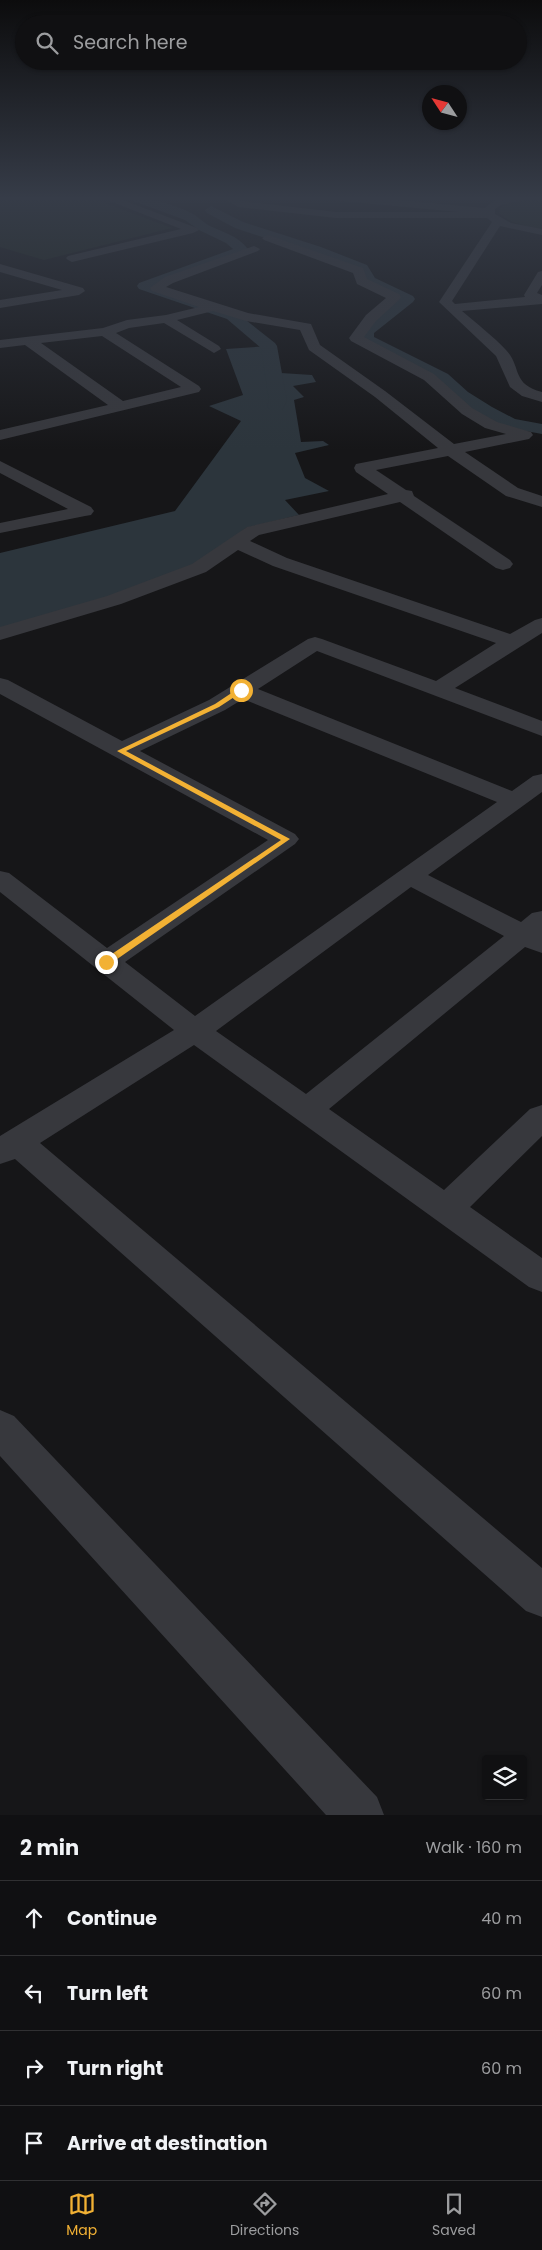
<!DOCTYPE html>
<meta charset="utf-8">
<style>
:root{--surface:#101012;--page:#1e1e20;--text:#f1f3f6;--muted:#9c9d9f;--line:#303032;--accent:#f2b134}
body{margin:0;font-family:Poppins,sans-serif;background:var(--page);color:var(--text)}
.controls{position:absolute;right:15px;bottom:15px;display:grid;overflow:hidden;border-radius:5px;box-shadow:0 1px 4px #0004}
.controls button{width:45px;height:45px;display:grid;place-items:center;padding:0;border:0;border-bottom:1px solid var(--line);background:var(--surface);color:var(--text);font:25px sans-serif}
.compass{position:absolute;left:422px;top:85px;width:45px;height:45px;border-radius:50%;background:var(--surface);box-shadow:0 1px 4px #0004;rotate:306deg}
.stop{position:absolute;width:15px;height:15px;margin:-11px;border:4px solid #f2b134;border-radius:50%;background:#fff}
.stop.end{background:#f2b134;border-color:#fff;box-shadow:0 1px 5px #0008}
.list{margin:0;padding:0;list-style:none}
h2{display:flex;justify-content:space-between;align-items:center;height:65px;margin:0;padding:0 20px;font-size:21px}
h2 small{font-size:16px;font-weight:400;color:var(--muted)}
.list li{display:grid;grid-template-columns:32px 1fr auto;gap:15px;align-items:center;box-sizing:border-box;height:75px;padding:0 20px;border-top:1px solid var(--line)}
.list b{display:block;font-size:19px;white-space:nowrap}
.list em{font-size:16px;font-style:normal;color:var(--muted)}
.icon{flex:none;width:28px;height:28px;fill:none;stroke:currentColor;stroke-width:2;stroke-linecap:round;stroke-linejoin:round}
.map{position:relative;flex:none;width:542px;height:1815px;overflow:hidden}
.search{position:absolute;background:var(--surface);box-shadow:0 1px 4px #0004;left:15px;right:15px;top:15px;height:55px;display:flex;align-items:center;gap:12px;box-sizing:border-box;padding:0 18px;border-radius:28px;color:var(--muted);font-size:19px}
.sheet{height:365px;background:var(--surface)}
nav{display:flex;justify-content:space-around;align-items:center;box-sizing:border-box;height:70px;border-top:1px solid var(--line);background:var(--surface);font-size:14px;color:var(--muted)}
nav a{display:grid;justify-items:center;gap:2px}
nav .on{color:var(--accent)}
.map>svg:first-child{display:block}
.green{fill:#1e261f}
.water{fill:#2c353c}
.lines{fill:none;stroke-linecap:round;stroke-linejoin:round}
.canal{fill:#2c353c;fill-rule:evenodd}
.minor{fill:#37383d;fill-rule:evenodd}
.route{fill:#f2b134}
</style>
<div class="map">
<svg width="542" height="1815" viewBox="0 0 542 1815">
<rect width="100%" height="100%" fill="#161618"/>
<path class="green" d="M0 196H86L172 228 44 260 0 247Z
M542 197V229C526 226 511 224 499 213L500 208 509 203Z"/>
<path class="water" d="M269 346 272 364 281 373 312 375 316 382 293 386 304 397 294 400 301 442 323 441 329 445 295 453 305 478 329 491 285 500 299 515 246 528 196 567 103 600 0 629V553L175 511 241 421 209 406 243 395 226 349Z"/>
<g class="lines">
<path class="canal" d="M123 196C143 196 178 205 195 215 199 218 203 222 208 225 222 232 237 235 248 249L239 257 158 286 237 313 275 343 277 346 287 401 282 410H270L267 406 269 401 261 348 227 319 139 289 137 286 139 283 233 249 226 243 199 230 185 220 125 198Z
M211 206 243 222 321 247 367 265 375 278 413 296 415 299 413 302 374 333V337L448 374 468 392 492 407 515 419 542 424V434L504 427 480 415 456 400 436 382 361 342 358 332 361 329 398 300 365 284 357 271 311 253 235 228 207 213 205 210Z"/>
<path class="minor" d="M97 196H112L197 228 199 230 193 233 72 262 68 260 66 258 68 256 181 229Z
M220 196H232L241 201 336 212H459L320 199 315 196H354L485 208C497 195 519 196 535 196L534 198 501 205 495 209V214L511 223 542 229V235L500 226 452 301 455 304 525 297 524 295 538 272 542 271V285L537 293 542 295V304L462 311C477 324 493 336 506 350 522 367 511 384 542 392V402L522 396 510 387 496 356 439 302 492 222 487 218H336L238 207Z
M268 235 363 268 367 279 399 294 401 297 399 300 376 321 364 337 434 374 472 408 497 422 531 432 533 435 529 439 465 452 518 488 542 496V507L506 496 448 456 376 470 406 490 412 491 414 496 510 560 513 564 510 568 503 570 496 568 400 502 259 535 250 541 287 558 510 634 535 620 542 618V633L455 688 542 721V736L317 651 258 689 512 791 533 776 542 774V792L428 875 521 922 532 913 542 911V953L525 947 329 1109 444 1190 530 1109 542 1105V1136L470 1207 542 1258V1292L529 1287 194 1045 40 1143 542 1568V1617L526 1611 15 1159 0 1164V1136L174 1030 0 892V871L9 873 107 948 268 840 0 694V678L8 680 122 741 209 700 308 639 315 637 322 639 436 681 496 643 273 566 238 550 206 572 121 604 0 640V627L107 596 192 564 247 527 388 494 356 472 354 468 356 464 438 448 375 397 309 350 300 330 246 321 213 311 177 320 219 346 221 349 214 353 164 323 129 328 116 333 199 386 201 389 199 392 0 440V430L108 405 25 345 0 348V340L103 328 127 320 166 315 199 307 152 291 150 288 165 277 254 246 260 249 258 251 173 283 166 287 248 313 311 324 320 345 385 391 454 444 506 434 485 428 462 414 424 380 351 341 349 338 366 315 386 298 357 284 353 273 264 240 262 238ZM102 336 181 387 123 401 41 343ZM243 699 497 802 195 1016 125 962 295 844 299 839 295 834 140 751 225 710ZM411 887 504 936 306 1094 216 1031Z
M0 264 83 288 85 291 79 295 0 308V300L62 290 0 272Z
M0 461 91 507 94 511 91 515 85 516 0 533V523L68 509 0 473Z
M0 1410 14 1416 377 1797 384 1815H326L0 1456Z"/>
</g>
<linearGradient id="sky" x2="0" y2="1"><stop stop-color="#0c0c0d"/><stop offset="0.44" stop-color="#363c48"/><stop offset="1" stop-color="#363c48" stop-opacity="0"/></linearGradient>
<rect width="542" height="450" fill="url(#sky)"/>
<path class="route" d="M239 688 245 690 219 707 126 751 290 839 110 964H103V960L281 840 117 751 215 704Z"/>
</svg>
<div class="controls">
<button><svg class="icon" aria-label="layers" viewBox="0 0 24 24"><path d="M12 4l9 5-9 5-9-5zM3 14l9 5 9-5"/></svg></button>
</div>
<svg class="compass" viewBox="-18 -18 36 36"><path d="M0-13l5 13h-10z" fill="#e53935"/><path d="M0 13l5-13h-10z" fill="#9c9d9f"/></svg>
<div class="stop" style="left:241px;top:690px"></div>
<div class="stop end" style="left:106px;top:962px"></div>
<div class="search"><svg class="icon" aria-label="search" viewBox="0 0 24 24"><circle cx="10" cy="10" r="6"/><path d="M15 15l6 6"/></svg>Search here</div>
</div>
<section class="sheet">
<h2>2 min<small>Walk · 160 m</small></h2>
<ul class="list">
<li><svg class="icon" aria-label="ahead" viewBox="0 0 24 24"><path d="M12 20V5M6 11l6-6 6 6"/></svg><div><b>Continue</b></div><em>40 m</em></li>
<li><svg class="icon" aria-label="left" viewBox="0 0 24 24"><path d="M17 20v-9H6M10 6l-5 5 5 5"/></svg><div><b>Turn left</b></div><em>60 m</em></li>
<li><svg class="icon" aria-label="right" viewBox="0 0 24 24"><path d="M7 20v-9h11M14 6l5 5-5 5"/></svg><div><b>Turn right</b></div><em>60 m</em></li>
<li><svg class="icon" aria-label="arrive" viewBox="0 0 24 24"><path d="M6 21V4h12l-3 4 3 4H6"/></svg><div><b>Arrive at destination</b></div></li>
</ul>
</section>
<nav>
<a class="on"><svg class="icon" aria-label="map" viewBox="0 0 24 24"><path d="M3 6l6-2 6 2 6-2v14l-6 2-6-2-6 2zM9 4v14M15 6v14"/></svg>Map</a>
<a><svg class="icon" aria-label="directions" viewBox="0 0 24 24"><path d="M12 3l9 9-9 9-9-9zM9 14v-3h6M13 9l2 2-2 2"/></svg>Directions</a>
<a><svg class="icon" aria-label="saved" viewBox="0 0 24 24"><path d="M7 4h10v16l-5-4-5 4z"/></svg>Saved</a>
</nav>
